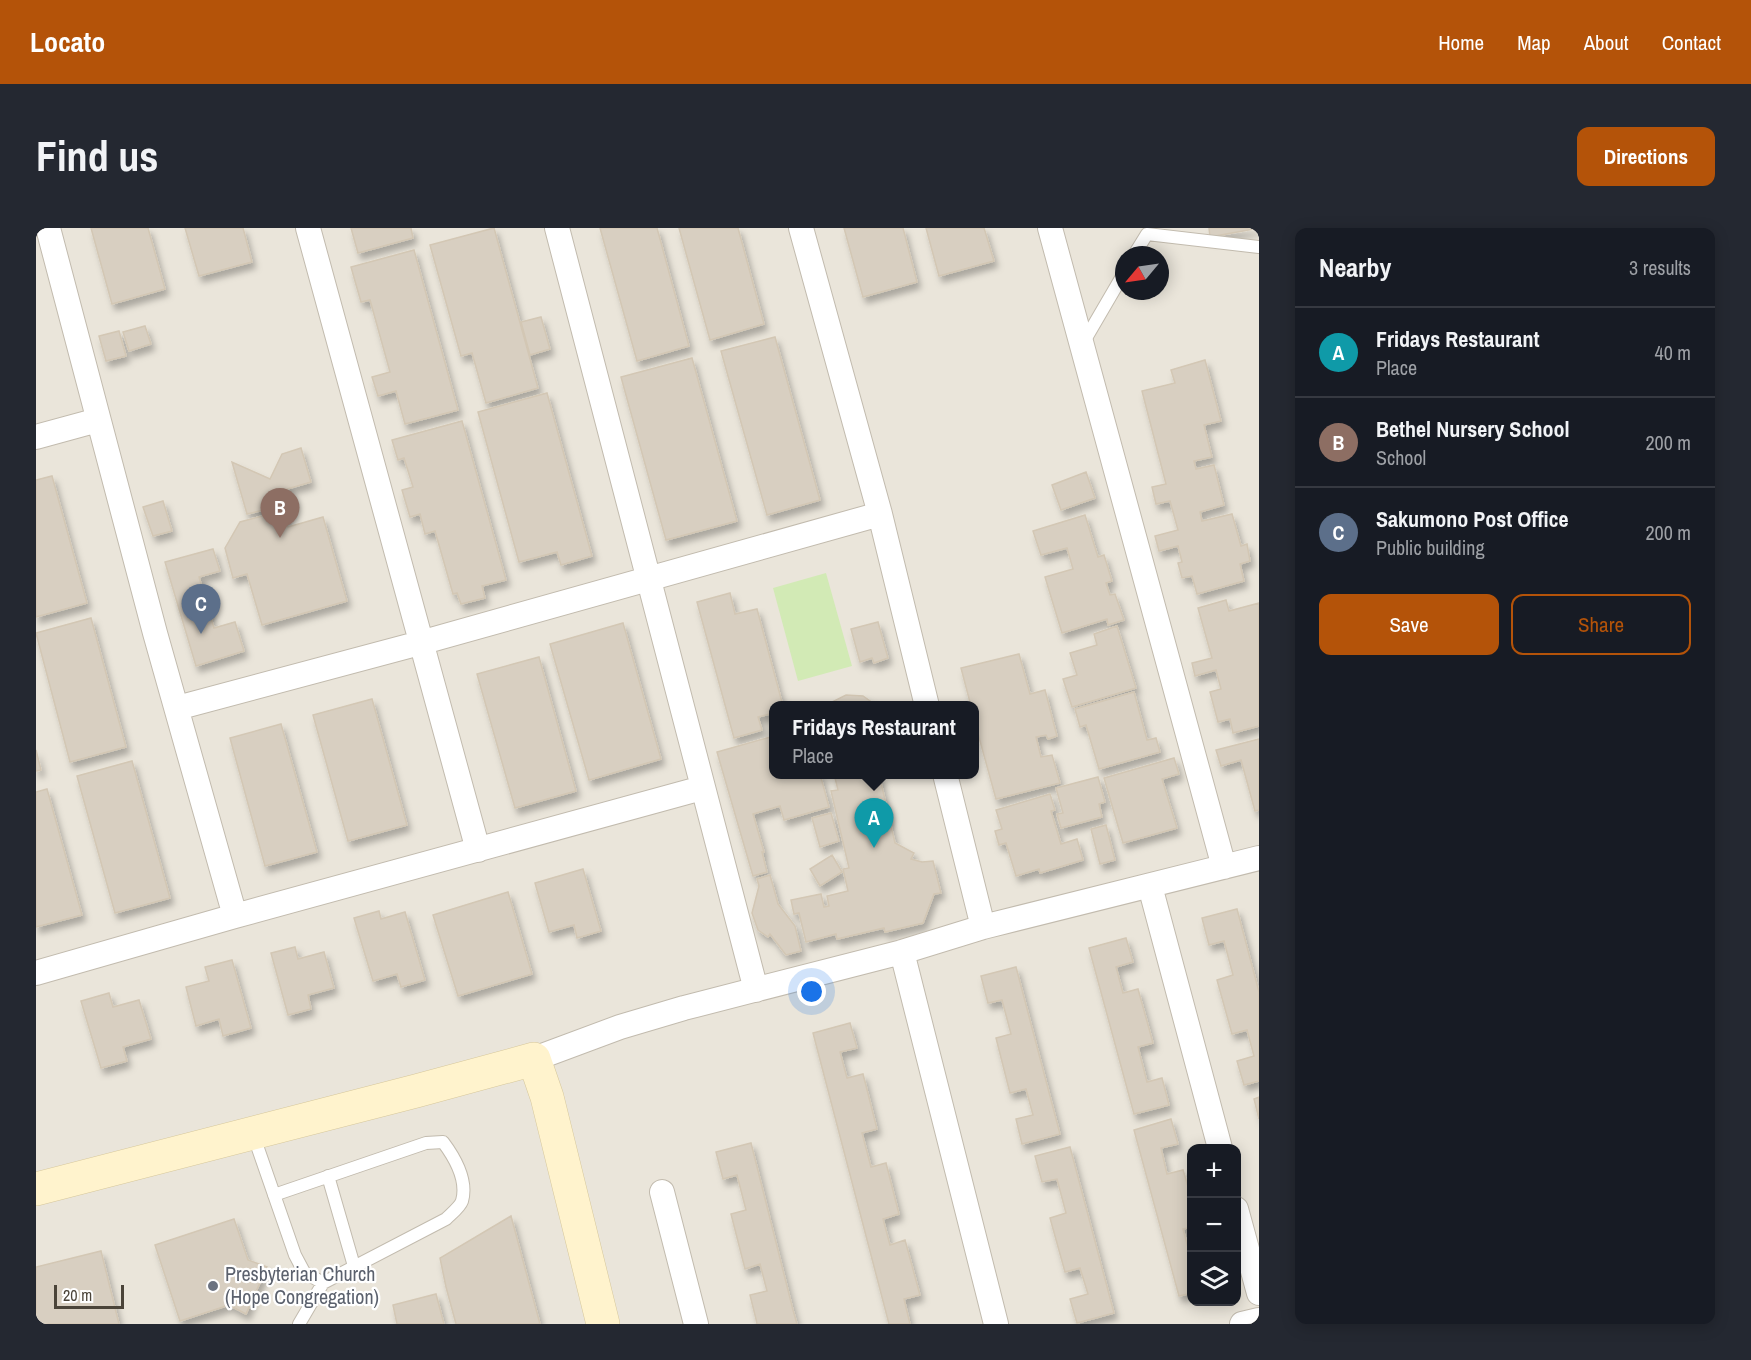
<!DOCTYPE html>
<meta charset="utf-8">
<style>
:root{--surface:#171b24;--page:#242831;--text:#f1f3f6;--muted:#9ea1a6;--line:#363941;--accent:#b45309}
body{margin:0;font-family:"Archivo Narrow",sans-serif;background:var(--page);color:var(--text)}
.controls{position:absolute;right:18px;bottom:18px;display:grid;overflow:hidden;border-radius:12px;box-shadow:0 3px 15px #0003}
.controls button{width:54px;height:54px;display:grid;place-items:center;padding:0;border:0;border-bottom:2px solid var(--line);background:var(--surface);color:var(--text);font:30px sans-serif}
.compass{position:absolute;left:1079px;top:18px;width:54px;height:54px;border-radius:50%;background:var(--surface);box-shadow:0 3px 15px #0003;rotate:241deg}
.scale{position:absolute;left:18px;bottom:15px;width:70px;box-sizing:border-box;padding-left:6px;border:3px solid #4b4439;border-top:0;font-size:16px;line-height:21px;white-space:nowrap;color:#4b4439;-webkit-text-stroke:4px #fff;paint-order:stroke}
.you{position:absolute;left:776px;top:764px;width:21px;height:21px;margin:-15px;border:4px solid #fff;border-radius:50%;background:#1a73e8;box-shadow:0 0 0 9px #1a73e833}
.badge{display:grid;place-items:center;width:39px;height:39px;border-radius:50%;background:var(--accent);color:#fff;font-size:20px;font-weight:700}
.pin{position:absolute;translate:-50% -50px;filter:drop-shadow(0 2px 3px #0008)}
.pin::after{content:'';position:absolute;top:32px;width:21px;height:18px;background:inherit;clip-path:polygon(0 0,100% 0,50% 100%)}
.popup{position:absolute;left:733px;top:473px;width:210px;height:78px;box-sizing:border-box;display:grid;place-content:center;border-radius:12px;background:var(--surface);filter:drop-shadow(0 2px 4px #0005);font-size:20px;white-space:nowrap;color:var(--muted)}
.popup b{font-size:22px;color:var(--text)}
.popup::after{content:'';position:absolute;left:50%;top:100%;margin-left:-12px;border:12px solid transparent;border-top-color:var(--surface)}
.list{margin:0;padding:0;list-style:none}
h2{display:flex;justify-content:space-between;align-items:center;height:78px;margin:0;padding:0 24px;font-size:26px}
h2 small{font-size:20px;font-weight:400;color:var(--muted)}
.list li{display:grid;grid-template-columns:39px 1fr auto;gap:18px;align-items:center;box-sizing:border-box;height:90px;padding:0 24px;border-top:2px solid var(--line)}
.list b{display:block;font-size:22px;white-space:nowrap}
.list p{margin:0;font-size:20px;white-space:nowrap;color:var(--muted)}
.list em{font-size:20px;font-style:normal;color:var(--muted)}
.actions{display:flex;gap:12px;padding:18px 24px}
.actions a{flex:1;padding:14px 0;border:2px solid var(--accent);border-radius:12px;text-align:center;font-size:21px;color:var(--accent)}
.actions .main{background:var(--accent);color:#fff}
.icon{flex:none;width:33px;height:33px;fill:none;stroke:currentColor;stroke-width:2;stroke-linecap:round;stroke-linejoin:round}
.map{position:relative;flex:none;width:1223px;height:1096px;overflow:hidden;border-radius:12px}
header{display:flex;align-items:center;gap:36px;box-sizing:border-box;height:84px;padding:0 30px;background:var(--accent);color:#fff}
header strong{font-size:28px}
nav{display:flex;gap:33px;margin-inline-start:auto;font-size:21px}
.intro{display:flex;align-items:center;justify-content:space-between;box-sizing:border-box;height:144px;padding:0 36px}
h1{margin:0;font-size:42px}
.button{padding:15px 27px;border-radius:12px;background:var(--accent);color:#fff;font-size:21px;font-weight:700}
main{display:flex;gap:36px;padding:0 36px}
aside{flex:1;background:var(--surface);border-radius:12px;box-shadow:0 3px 15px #0003}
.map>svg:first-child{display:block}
.residential{fill:#eae5da;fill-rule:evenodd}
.green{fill:#d2eab5}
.building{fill:#d8cfc1;stroke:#d3c7b4;stroke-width:1.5;filter:url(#shadow)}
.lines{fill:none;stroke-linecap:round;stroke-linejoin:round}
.lane-casing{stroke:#c2bbae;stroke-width:14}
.street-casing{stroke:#c2bbae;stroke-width:26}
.secondary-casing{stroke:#d6c79b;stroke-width:34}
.lane{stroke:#fff;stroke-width:12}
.street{stroke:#fff;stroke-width:24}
.secondary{stroke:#fff3cd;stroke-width:33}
.worship-dot{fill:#6b7280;stroke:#fff;stroke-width:2}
.labels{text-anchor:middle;stroke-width:4.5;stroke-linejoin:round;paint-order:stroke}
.worship-label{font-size:20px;fill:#5b616d;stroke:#fff;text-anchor:start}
</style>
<header>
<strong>Locato</strong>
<nav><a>Home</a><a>Map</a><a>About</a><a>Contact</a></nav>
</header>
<div class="intro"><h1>Find us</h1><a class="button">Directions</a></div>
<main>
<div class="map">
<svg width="1223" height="1096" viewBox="0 0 1223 1096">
<defs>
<filter id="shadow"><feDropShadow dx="3.5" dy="6" stdDeviation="3" flood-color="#0004"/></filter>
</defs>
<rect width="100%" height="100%" fill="#f6f3ec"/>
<path class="residential" d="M0 0H1223V1096H0ZM1088 27H1124V63H1088ZM738 478H938V546H738ZM1156 920H1200V1074H1156Z"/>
<path class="green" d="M790 345 816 438 762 453 737 360Z"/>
<path class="building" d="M55 0H112L129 61 76 76Z
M149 0H207L216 34 163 48Z
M315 0H375L377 10 322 25Z
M458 0 502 160 450 175 436 125 425 128 394 17Z
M564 0H621L653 118 601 133Z
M643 0H702L728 96 674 112Z
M808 0H867L881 54 827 69Z
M890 0H948L958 33 903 48Z
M1173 0H1223L1174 9Z
M378 22 422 182 369 196 360 163 342 168 336 149 354 144 334 72 325 74 315 39Z
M505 89 514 121 494 127 485 94Z
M109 98 115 116 93 123 87 104Z
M83 103 90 128 70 133 63 108Z
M739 109 784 272 731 287 685 123Z
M656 130 701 293 630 312 585 149Z
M1169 132 1185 193 1168 197 1176 229 1158 233 1160 241 1178 237 1188 277 1164 284 1166 293 1196 286 1205 318 1211 316 1214 333 1204 336 1208 353 1161 366 1156 348 1146 350 1142 335 1146 334 1142 318 1123 323 1119 308 1142 302 1134 273 1120 276 1116 259 1130 256 1106 163 1139 155 1135 142Z
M511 165 556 328 525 337 521 324 483 334 442 184Z
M426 193 470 352 446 358 449 370 425 376 421 365 417 366 399 303 389 306 384 286 374 289 366 262 377 259 368 230 362 232 356 212Z
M265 220 275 254 241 264 252 299 287 289 311 373 226 397 211 346 197 350 189 320 204 294 230 287 228 282 211 286 196 234 234 251 246 226Z
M1050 244 1059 270 1025 282 1016 257Z
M16 248 51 375 0 389V252Z
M127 273 136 303 117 308 107 279Z
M1049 287 1062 329 1068 327 1076 353 1070 355 1074 367 1079 366 1088 392 1072 397 1071 391 1026 405 1009 349 1037 341 1031 320 1005 327 997 303Z
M177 321 184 343 163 349 178 400 199 394 208 423 160 438 129 334Z
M694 365 699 386 721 381 747 478H738V485L722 489 726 502 698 510 661 374Z
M1190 372 1193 383 1223 375V498L1197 505 1194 491 1182 494 1174 464 1185 461 1180 442 1159 448 1156 435 1176 430 1162 380Z
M55 390 90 519 34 534 0 405Z
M842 394 852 430 838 435 836 430 824 434 815 401Z
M587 395 625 531 553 552 514 416Z
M1081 398 1100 460 1036 479 1027 451 1041 447 1034 425 1061 417 1058 406Z
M983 426 994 466 1009 462 1021 508 1012 511 1010 507 1000 509 1005 529 1016 527 1024 555 960 571 938 491V478H935L925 440Z
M503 429 540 563 479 580 441 446Z
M1098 464 1111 512 1120 510 1124 524 1063 541 1050 497 1044 499 1039 481Z
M810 467 827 468 841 478H793L794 475Z
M336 471 371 597 312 613 277 487Z
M245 496 281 624 229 638 194 510Z
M738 508V546H784L793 579 748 592 744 578 717 586 728 624H726L731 644 717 648 681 524Z
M1223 511V582L1219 583 1205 532 1185 538 1180 522Z
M0 522 5 542 0 543Z
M1138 530 1143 546 1126 551 1141 600 1087 615 1068 550Z
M96 533 134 670 79 685 41 548Z
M798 546H843L859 615 878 625 875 631 886 634 897 633 905 665 898 666 887 695 849 704 848 700 801 711 800 706 770 714 763 685 758 686 755 672 785 666 788 679 793 678 791 668 812 663 807 641 813 640 795 563 802 562Z
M1062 549 1069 574 1063 576 1066 589 1025 600 1021 586 1027 585 1020 560Z
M11 561 46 687 0 699V564Z
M1014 566 1019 582 1015 583 1025 616 1041 611 1047 632 1004 645 1003 641 980 648 970 615 963 617 959 603 966 601 960 582Z
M795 585 803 613 784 619 776 590Z
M1070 597 1079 632 1064 636 1055 601Z
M796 627 806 644 784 658 774 641Z
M547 641 565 703 541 710 538 697 513 704 499 655Z
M734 647 742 676 759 698 765 723 750 727 734 706 732 709 722 702 716 685 723 658 721 651Z
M472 664 496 746 422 768 397 687Z
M1201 681 1223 764V853L1208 857 1201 833 1218 828 1211 802 1196 806 1181 752 1197 747 1188 713 1173 717 1166 690Z
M343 683 345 691 369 684 389 752 365 759 361 746 337 753 318 690Z
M1090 710 1097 734 1080 739 1087 765 1102 761 1117 815 1102 819 1111 854 1126 850 1133 877 1098 886 1053 720Z
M259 719 262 731 288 724 298 760 272 767 275 781 252 787 235 725Z
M196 732 215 800 187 808 183 791 160 798 150 759 173 753 169 739Z
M980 739 1024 906 986 916 980 891 997 887 990 861 974 865 960 810 975 806 966 772 952 775 945 748Z
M73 765 77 779 103 772 115 811 87 819 91 833 65 840 45 773Z
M814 795 821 820 804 824 811 850 827 846 841 901 826 905 835 939 850 935 863 986 847 991 854 1017 869 1012 884 1067 868 1071 874 1096H853L777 805Z
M1223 869V891L1218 871Z
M1135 891 1142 916 1125 920 1131 946 1147 942 1156 972V999L1147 1001 1156 1034V1065L1143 1068 1098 902Z
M715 915 757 1082 761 1096H721L720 1091 714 1067 731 1063 724 1036 709 1041 695 986 710 982 701 947 687 951 680 924Z
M1034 919 1078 1085 1041 1095 1034 1071 1052 1066 1044 1040 1029 1044 1014 990 1030 985 1021 951 1006 954 999 928Z
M475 988 504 1096H420L410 1059 404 1030Z
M198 991 212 1032 231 1039 210 1086 193 1077 144 1093 119 1017Z
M65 1023 83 1096H0V1039Z
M400 1066 408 1096H361L357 1077Z"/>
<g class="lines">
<defs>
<path id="lane" d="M1098 27 1111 6 1223 19
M1046 117 1088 45
M217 906 259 1027 268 1044 287 1055 410 991C415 986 424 979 426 973 432 952 419 930 407 914L390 915 238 967
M292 948 318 1038
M263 1096 287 1055"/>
<path id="street" d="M12 0 119 405 199 688
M272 0 442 622
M521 0 720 762
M765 0 844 286 891 478
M1014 0 1188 639
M0 209 62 192
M141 480 384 415 844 286
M909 546 947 699
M1114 658 1184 920
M866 724 960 1096
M0 745 199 688 666 560
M498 831 584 799 648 780 866 724 947 699 1223 630
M626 964 660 1096
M1200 981 1223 1065
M1206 1096 1223 1092"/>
<path id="secondary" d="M0 961 380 863 498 831 511 869 567 1096"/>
</defs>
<use href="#lane" class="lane-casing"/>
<use href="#street" class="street-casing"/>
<use href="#secondary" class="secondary-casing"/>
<use href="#lane" class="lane"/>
<use href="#street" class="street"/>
<use href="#secondary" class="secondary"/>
</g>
<circle class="worship-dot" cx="177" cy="1058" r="6"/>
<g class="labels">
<g class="worship-label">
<text x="189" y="1053">Presbyterian Church<tspan x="189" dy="23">(Hope Congregation)</tspan></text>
</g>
</g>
</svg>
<div class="controls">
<button>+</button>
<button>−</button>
<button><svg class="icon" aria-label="layers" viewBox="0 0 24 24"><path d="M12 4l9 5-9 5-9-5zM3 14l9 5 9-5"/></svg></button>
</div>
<svg class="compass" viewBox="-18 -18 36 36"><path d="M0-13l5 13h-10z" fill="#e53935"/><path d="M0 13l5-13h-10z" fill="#9ea1a6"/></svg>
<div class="scale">20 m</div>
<div class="you"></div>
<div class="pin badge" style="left:838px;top:620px;background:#0f9aa8">A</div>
<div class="popup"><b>Fridays Restaurant</b>Place</div>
<div class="pin badge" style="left:244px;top:310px;background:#8d6e63">B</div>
<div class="pin badge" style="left:165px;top:406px;background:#5c6f8a">C</div>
</div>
<aside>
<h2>Nearby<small>3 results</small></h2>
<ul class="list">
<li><span class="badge" style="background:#0f9aa8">A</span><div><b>Fridays Restaurant</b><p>Place</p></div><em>40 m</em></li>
<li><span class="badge" style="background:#8d6e63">B</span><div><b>Bethel Nursery School</b><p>School</p></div><em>200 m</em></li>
<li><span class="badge" style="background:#5c6f8a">C</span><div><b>Sakumono Post Office</b><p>Public building</p></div><em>200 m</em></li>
</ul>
<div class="actions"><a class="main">Save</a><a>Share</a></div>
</aside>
</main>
